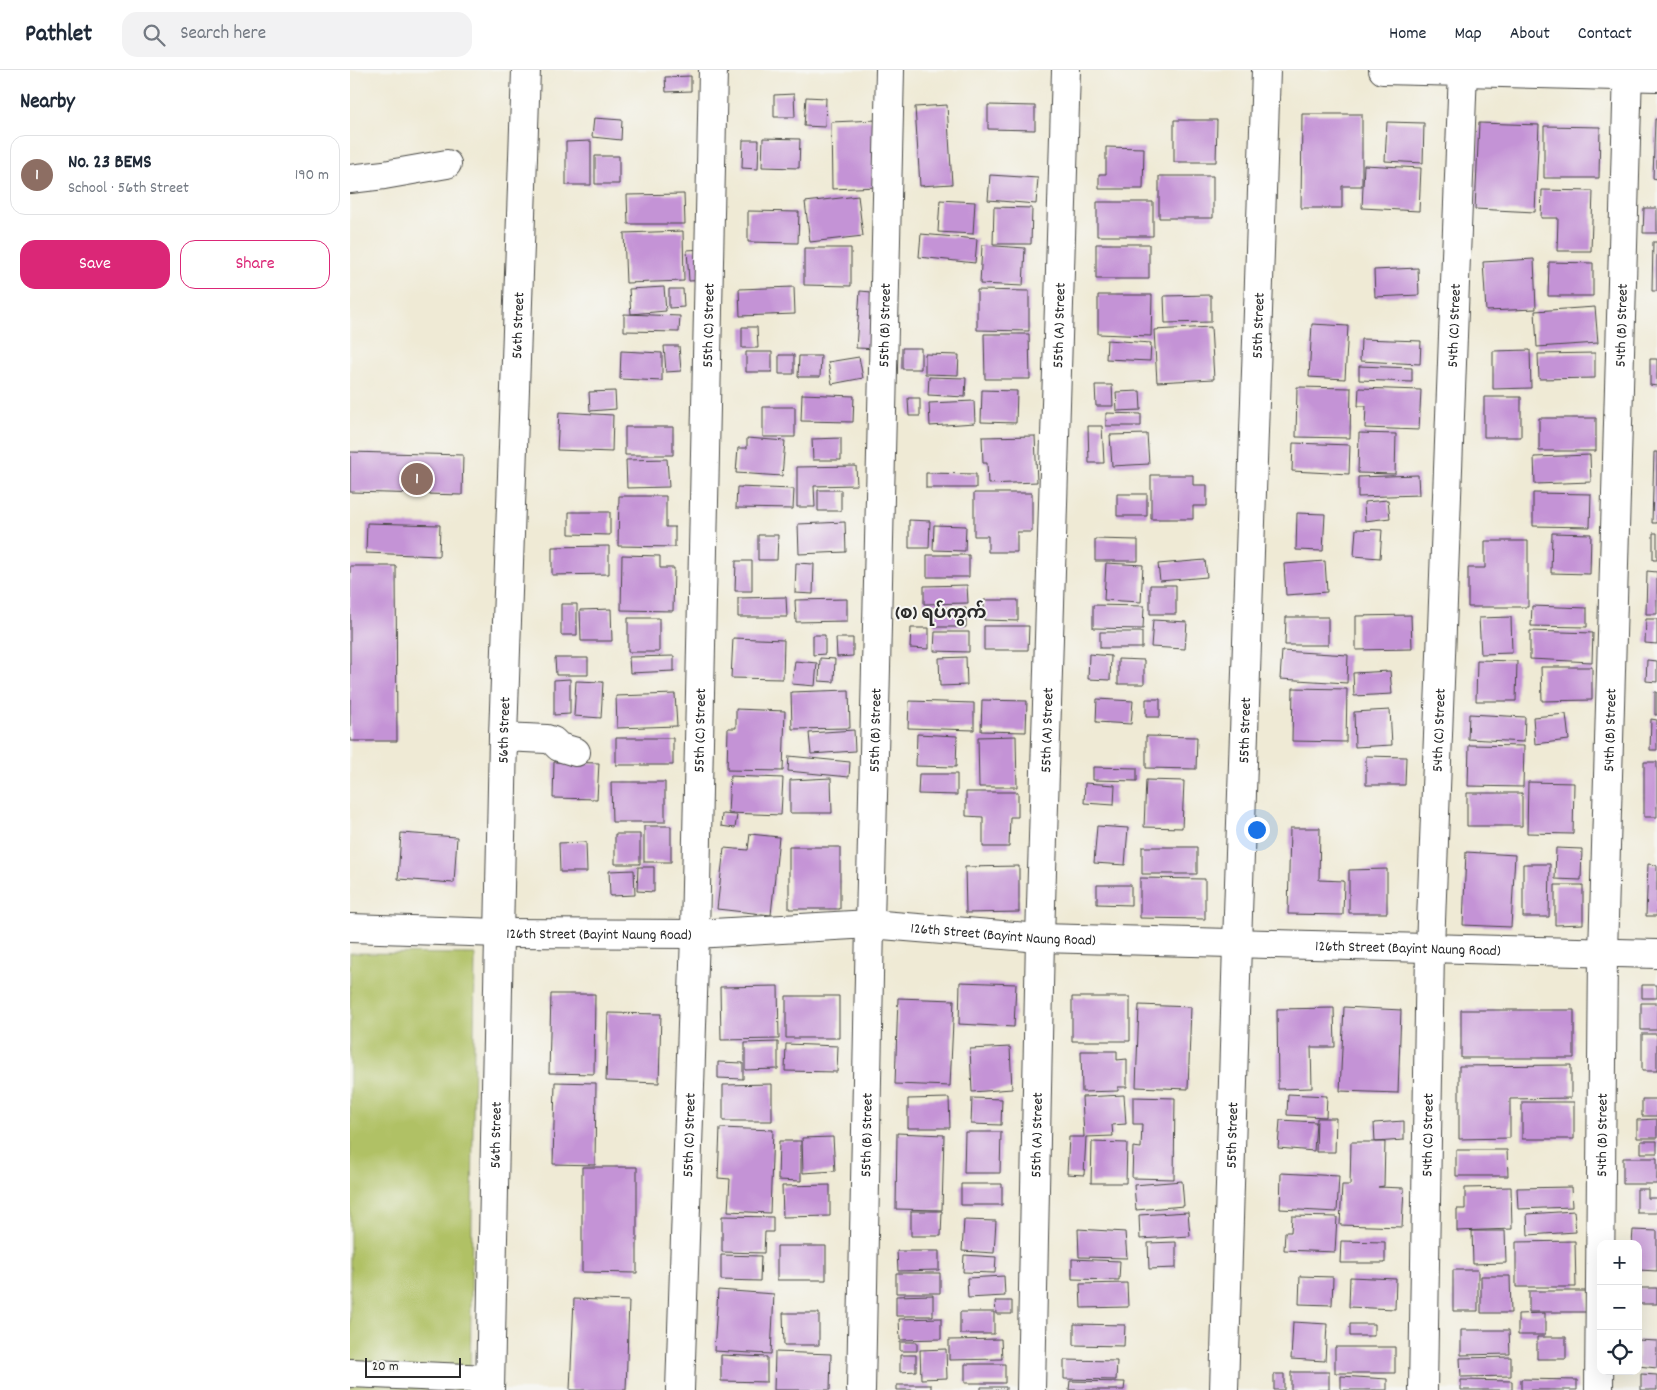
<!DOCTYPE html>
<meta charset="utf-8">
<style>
:root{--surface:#fff;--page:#f2f2f3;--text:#1f2937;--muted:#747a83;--line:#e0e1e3;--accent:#db2777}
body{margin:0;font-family:Dekko,"Noto Sans Myanmar",sans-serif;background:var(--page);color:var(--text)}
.controls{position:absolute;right:15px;bottom:15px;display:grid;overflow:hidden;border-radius:10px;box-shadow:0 5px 20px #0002}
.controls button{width:45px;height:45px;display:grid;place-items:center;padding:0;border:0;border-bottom:1px solid var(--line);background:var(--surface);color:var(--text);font:25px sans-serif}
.scale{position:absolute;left:15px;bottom:12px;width:96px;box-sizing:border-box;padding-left:5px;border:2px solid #2b2b2b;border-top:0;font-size:14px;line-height:18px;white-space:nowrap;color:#2b2b2b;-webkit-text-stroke:4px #f6f6f2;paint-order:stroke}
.you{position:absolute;left:906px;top:759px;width:18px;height:18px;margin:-12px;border:4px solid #fff;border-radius:50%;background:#1a73e8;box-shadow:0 0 0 8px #1a73e833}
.badge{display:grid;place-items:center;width:32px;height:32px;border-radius:50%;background:var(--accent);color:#fff;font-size:16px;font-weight:700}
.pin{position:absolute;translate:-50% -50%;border:2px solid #fff;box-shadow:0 1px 5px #0006}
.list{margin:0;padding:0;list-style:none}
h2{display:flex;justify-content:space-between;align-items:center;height:65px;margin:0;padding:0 20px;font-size:21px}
h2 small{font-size:16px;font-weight:400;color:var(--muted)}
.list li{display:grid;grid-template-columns:32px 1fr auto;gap:15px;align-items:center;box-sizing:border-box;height:80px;margin:0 10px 10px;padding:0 10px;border:1px solid var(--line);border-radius:15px}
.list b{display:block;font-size:19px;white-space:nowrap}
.list p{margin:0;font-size:16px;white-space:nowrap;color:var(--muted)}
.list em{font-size:16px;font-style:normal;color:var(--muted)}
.actions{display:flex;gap:10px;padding:15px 20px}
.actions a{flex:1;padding:11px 0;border:1px solid var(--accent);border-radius:15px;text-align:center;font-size:18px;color:var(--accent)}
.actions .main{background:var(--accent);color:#fff}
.icon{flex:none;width:28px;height:28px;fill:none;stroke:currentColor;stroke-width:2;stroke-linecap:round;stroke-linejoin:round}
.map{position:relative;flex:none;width:1307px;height:1320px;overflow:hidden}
header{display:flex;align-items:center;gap:30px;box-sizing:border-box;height:70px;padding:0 25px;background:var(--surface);border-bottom:1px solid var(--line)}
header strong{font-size:24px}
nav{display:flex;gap:28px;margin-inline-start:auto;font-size:18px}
.search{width:350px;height:45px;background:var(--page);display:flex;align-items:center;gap:12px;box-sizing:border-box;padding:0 18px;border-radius:15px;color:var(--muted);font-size:19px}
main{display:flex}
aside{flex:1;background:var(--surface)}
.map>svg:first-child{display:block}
.green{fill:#b0c165;stroke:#6e7648}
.building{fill:#c493d6}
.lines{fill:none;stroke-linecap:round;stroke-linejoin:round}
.minor-casing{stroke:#484844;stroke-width:30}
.minor{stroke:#fff;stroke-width:28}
.labels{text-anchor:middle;stroke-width:4;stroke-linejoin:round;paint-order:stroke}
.street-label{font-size:15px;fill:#2b2b2b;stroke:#f6f6f2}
.quarter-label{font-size:18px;font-weight:bold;fill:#2b2b2b;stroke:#f6f6f2}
</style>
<header>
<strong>Pathlet</strong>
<div class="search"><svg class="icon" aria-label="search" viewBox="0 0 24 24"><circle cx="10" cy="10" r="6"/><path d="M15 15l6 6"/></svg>Search here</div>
<nav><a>Home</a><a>Map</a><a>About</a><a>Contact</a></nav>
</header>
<main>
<aside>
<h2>Nearby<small></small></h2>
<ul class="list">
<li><span class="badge" style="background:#8d6e63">1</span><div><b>No. 23 BEMS</b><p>School · 56th Street</p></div><em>190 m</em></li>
</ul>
<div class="actions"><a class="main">Save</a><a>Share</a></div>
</aside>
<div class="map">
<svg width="1307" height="1320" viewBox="0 0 1307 1320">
<rect width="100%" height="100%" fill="#f6f6f2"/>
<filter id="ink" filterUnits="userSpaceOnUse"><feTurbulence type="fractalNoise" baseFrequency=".02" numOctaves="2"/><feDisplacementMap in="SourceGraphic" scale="10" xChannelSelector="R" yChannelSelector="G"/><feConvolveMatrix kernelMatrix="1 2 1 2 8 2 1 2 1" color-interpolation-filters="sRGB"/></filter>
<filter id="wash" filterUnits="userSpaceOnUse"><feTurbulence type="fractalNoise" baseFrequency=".0096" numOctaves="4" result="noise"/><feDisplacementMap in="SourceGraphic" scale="20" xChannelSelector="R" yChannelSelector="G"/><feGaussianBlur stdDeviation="1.12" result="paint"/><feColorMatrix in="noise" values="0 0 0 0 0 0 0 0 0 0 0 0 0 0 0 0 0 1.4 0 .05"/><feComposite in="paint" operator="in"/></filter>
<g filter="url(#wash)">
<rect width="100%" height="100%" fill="#efead5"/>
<path class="green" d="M0 883 125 884 120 1320H0Z"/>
<g id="blocks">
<path class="building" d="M341 6V21L316 22 315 7Z
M444 24 445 47H424V25Z
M456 27 476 28 475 57 454 56Z
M597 35 602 114 570 116 565 37Z
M638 35 685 36V60L638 59Z
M952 44H1012V116H992V138H951Z
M244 48 272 50 271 70 242 67Z
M1305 49H1307V109L1303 108Z
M527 50 528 117 482 119 481 52Z
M824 50H867L866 92H824Z
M1037 52 1074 53 1073 93 1035 91Z
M1129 53 1189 55 1185 142 1125 139Z
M1194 56 1250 57 1249 108H1194Z
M413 68 450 69 449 98 412 97Z
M393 70H409L408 99 392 98Z
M241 71V115H216V72Z
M756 77 794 78 793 119H749V104H756Z
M245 86H269V114H245Z
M1014 95 1071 98 1069 141 1012 138Z
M640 105 688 108 686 134 638 130Z
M809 106H863V148H809Z
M1192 120 1243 121 1241 181H1207L1208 148H1191Z
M334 124 335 154H278L277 125Z
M508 126 513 166 460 172 455 132Z
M590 130 625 132 623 164 588 162Z
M747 132H803V166H747Z
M644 137 682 138 681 174H643Z
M1294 138H1307V163H1293Z
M398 141 449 142 448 173 398 172Z
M333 161 334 211 276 213 274 163Z
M571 164 627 169 625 193 569 187Z
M1303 172H1307V221H1302Z
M746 174H799V209H746Z
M632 175 675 178 673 216 630 214Z
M454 178H501V216L454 215Z
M354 179 356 210 339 211 337 180Z
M1184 189 1186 239 1136 241 1133 192Z
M1199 192 1243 193V226H1198Z
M1068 198 1069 225 1025 227 1024 200Z
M314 217 316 241 281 244 279 219Z
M444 217 445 244 390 246 389 219Z
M319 219H333L334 237 319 238Z
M627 220 679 221V261L627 260Z
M510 221 534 223 531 279 506 278Z
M748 225H802L801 266 748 264Z
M861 225V252L815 253 814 226Z
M1245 237 1248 273 1187 277 1185 241Z
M274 244 330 246 329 262 274 261Z
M962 254 998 256 995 309 959 307Z
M392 257H407L408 278H392Z
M861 257 864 309 807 312 804 260Z
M634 264H679L680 309H635Z
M1011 269 1071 271 1070 294 1010 291Z
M757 270 801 273 800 291 756 289Z
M314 276H329L331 301 316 302Z
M552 278H571V299H552Z
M1180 280 1181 318 1143 319V281Z
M271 281 312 283V311L270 309Z
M396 282H422V302H396Z
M1245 283V308L1189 309 1188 284Z
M575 284 609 285 608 305 575 304Z
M429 285H444V304H429Z
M449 286H471L470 307H448Z
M509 287 513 308 482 314 478 292Z
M1300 289H1307V316L1300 315Z
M1009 296 1062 298V312L1009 310Z
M579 307 616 308 615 327 578 325Z
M745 315H762L763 336H746Z
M947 317 1001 318 1000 368 946 367Z
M1009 318 1071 320 1069 360 1015 358 1016 336H1008Z
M632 320 667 321 666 353 631 352Z
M265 321 266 339 240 341 239 322Z
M790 321 791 340 767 341 766 322Z
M452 324 504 326 503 352 451 351Z
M1134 327H1171V367H1134Z
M558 328H570V346H559Z
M624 331 625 353 580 356 579 333Z
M413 337H445V367H413Z
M209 342 263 345 262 382 207 380Z
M756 343 791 344V356H756Z
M1189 348H1246V381H1189Z
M738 356H752L754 393H739Z
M275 357H323V385H275Z
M1009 363 1046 364 1045 404 1008 403Z
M797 364 799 394 762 396 760 365Z
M685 366 687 412 638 414 637 393H633L632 367Z
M397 368 435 371 432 406 386 403 388 378H397Z
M491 368V390H463L462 369Z
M943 373 1000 375 999 404 942 401Z
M0 382 113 385 112 425 0 422Z
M1304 382H1307V453H1302Z
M1240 385 1241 412 1185 414 1184 387Z
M317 389 319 417 277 418 276 390Z
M506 396 507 415 464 416 465 437H447V397Z
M576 403 626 404V418H576Z
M801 405H843V415H857V436H843V449H801Z
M1068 405 1069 425 1008 427V407Z
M387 417 444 419 443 439 386 438Z
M468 420H491V441H468Z
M624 423H682V462H667V482H638V466H624Z
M1183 423 1241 424 1240 457 1183 456Z
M767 424H797V446H767Z
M269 426H316V457H325V477L268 476Z
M1038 430 1040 448 1015 451 1014 432Z
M219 442H260V465L219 464Z
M947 443 975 444 973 481 946 480Z
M559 450 580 451 579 478H559Z
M495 452 496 482 449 484 448 454Z
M17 453 90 455 89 486 16 483Z
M584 455 616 456 615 481 583 480Z
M1006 459 1032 460 1030 488 1004 486Z
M1202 463 1241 464 1240 504 1201 503Z
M1303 463H1307V490H1303Z
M408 465H428L427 490H408Z
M745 469 788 470V491H745Z
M1135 471H1178V537H1118V498H1135Z
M259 476V504L202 505V477Z
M272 485 310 486V498H324L323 541 271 540Z
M577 485H619V507H577Z
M855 490 857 507 810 511 808 494Z
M386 491H402V521H385Z
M975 491 977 522 936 525 934 494Z
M446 493 464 494 463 524 445 523Z
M756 493 793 495 791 532 754 530Z
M0 496H46L47 671H0Z
M1297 501 1307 502V544H1296Z
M617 515 618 533 574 534V516Z
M800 515H826V544H800Z
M436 527 437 547H388V528Z
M497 529V551L446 552 445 530Z
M634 530H668V551L634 550Z
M211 534H227V565H211Z
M743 535 794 536 793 559 743 558Z
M1182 536 1237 538V557L1181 556Z
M585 538H616V557H584Z
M261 539 262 571H231L230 540Z
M1061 545 1062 579 1006 580V546Z
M936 547H978V575H935Z
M1161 547 1162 583 1131 584 1129 548Z
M278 548H309V582H278Z
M1296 549H1307V574L1295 573Z
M803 550 837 552 835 579 801 577Z
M634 556H679L678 580H634Z
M561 558H579V579L560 578Z
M1180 561 1243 563 1242 592 1180 589Z
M585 562H619V582L584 581Z
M750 562H792V578H750Z
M463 565H475V584L463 585Z
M383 568 434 570 433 609 381 608Z
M486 568H503V586L487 587Z
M932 581 998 585 997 613 930 609Z
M739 584 761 586 760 610 738 609Z
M324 586V601L280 603 279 587Z
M616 587 617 615 590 616 589 588Z
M205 588H238V605H206Z
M470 588 485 589 484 612 469 611Z
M768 589 794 590V614H768Z
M1127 590 1167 591 1166 631H1126Z
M1297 590 1307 591V612L1296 611Z
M445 591 467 593 465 616 442 614Z
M1191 597H1242V630L1192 631Z
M1040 601 1042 624 1004 626 1003 603Z
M220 609V644L204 645V610Z
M226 611 253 612 251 648 224 646Z
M943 618 997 619 996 672 942 671Z
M499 620 500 658 442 659 441 622Z
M1305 622H1307V645H1305Z
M325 624 327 656 267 658 266 626Z
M747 629 783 631 781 654 746 652Z
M796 629H810V647H796Z
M632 630 677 631 676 662 631 661Z
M559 631 624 633V660L558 658Z
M386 639 435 641 433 701 377 700 378 658H386Z
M1040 640 1042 675 1005 677 1004 642Z
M1119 644 1175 647 1174 672 1118 669Z
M1216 644 1219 670 1185 674 1183 647Z
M1301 649 1307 650V680H1300Z
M504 660 505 681 461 684 459 663Z
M567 664 607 666 606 697 566 696Z
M666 666 667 717H629L628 667Z
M796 666 847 667 846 699 796 698Z
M266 668H323V695H266Z
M1119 675 1174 676 1173 717 1118 716Z
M439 686 500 692 499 707 438 701Z
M1016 686 1056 687 1055 715H1016Z
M204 692 249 693 247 729 203 728Z
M1294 692H1307V747H1294Z
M743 697 787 698V711L743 710Z
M569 704H607V725L568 724Z
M380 706 433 708 431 745 378 743Z
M481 708 482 743H440V710Z
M796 710 834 711 832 758 794 757Z
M261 712H315V752H262Z
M1178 712 1224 713 1223 764 1177 763Z
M735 713 765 715 764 735 734 733Z
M616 722H668V747H660L659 777H633V747L616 746Z
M1117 723H1172V756H1117Z
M372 744 387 745 385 758 371 756Z
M294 756H321V792H294Z
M747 756 778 758 775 795 744 793Z
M940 758H970L969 810 994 811 993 845 938 844Z
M51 763 107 767 104 813 48 809Z
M265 764H290V794H265Z
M400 764 429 767 421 845 367 839 374 778 398 780Z
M236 772 237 802H210L209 773Z
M439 777H490V839H439Z
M792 777H847V804H792Z
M1206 778 1232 779 1231 810 1205 809Z
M1116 782 1165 785 1161 857 1113 855Z
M1173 794H1200L1199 847H1173Z
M1298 794 1307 795V846H1296Z
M669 796V842L616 843 615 797Z
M288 797H304V822L287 821Z
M1037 799V843H999V800Z
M284 800 285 825 260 826 259 801Z
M790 808 855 809V849L790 848Z
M747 815H781V835L747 834Z
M1205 815H1233V854L1205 855Z
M610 912 666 914 664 957 609 954Z
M1292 915H1307V928H1292Z
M428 916 429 969 371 970 370 917Z
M201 924H245L244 1004 199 1003Z
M436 926H489V968H436Z
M722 927H780V971H722Z
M548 928 604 930 600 1016 545 1014Z
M1291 933H1307V960H1291Z
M789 935 841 937 838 1019 786 1017Z
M994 937 1051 940 1048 1023 990 1021Z
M984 938 985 977H961L962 1018 928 1019 927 939Z
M1111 940H1224V988H1111Z
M258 943 311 944 309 1013 256 1011Z
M1292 964H1307V1001H1292Z
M428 972V999L395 1000V973Z
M436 974 488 976 487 1002 435 1001Z
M660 977 662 1019 622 1022 620 979Z
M731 981H767V990L777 989V1017H768V1021L732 1022Z
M368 992 393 993V1009L368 1008Z
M1221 995V1028L1160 1029V1068L1109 1069V996Z
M205 1012 246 1013 245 1095 203 1094Z
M422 1014V1051H373V1015Z
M938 1024 977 1026 976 1047 937 1045Z
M774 1025 776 1054 762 1055 763 1066 736 1067 734 1105 717 1104 719 1067H734L732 1027Z
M783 1027 825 1028 824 1109 782 1108 783 1077 791 1078 792 1054H783Z
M599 1028 600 1058H558V1029Z
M622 1028 652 1029 651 1055 621 1054Z
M1292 1029H1307V1046H1292Z
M1172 1032H1224V1069H1172Z
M967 1048H986L985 1082H966Z
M1307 1049V1068H1287V1050Z
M930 1050 966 1052 964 1081 928 1078Z
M1054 1051V1070L1025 1072 1024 1053Z
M370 1058 423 1060 420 1143 378 1141 380 1109 368 1108Z
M615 1062H651L650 1103H614Z
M547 1063 594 1065 592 1140 546 1139Z
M483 1067 485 1101 453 1103 452 1068Z
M429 1071H451V1111L428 1110Z
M1291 1071H1307V1083H1291Z
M742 1072 777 1073 776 1113H741Z
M1001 1072H1035L1034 1116 1028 1117 1054 1118 1052 1157 990 1155 992 1115H1000Z
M1106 1080H1157L1158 1106H1106Z
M1273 1088H1307V1114H1273Z
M232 1097H287V1203L232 1202Z
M931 1103 989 1106 987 1142 930 1139Z
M832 1111 834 1136 786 1140 784 1115Z
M611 1114H652V1135H611Z
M480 1115V1146L433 1147 432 1116Z
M1161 1117 1162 1159 1107 1161V1139H1115V1118Z
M1221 1117 1222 1137 1168 1139 1167 1118Z
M1287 1119H1298V1128H1307V1143H1287Z
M561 1141H592L591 1166H561Z
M1224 1141 1226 1162 1178 1165 1177 1144Z
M838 1142 840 1166 790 1169 789 1145Z
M372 1146 423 1147V1162H415L414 1183 372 1182Z
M942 1146 987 1147 985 1182 934 1180 935 1162H941Z
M614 1150 646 1151 644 1183 612 1181Z
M728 1159 775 1162 777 1188 729 1187Z
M1283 1160 1307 1161V1201L1288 1200V1174H1282Z
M1122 1161H1155L1156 1193 1123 1194Z
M991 1171 1035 1172V1193H990Z
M1225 1171 1226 1217H1166V1172Z
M826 1172V1198L799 1199 798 1173Z
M427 1176H476V1210H427Z
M547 1181H589V1200L548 1201Z
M371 1185 411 1186 410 1211 371 1210Z
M614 1185 646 1187 645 1203 613 1202Z
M722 1189 770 1191 769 1210 722 1209Z
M1103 1200H1128V1241H1103Z
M546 1203H590V1223H546Z
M654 1206 655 1226 618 1228 617 1208Z
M950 1206 983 1207 982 1235 949 1234Z
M1131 1206H1160L1161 1243H1131Z
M1000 1207 1046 1209 1045 1239 999 1237Z
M777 1213 778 1237 731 1238 730 1214Z
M1288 1218H1307V1234H1288Z
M368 1220 424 1224 421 1284 364 1281Z
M1179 1221H1237V1242H1179Z
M583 1225V1246H546V1226Z
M224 1229 279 1231 276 1320H220Z
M645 1231H662V1244H646Z
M610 1242H644V1264H610Z
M433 1243H469V1275H434Z
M1195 1243V1265H1168V1244Z
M591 1248V1269L550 1270 549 1249Z
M943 1252 977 1254 975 1291 941 1289Z
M724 1254 775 1255 774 1276 724 1275Z
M1000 1254H1024V1266H1000Z
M1111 1260H1159L1160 1284 1111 1285Z
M1187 1267H1216V1289H1187Z
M651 1269 652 1289 599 1290V1270Z
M1288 1270 1307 1271V1298L1288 1296Z
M550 1272H567V1281H550Z
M985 1277H1045V1303H985Z
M596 1279 597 1308 571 1309 570 1280Z
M425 1282 481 1284 480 1320H424Z
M371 1285 417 1287V1312L371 1311Z
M550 1285H566V1301L550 1302Z
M1161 1287V1306L1111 1307 1110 1288Z
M714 1290 767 1291 766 1310 714 1309Z
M615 1294H655V1313H615Z
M941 1302H979V1320H941Z
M924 1304H934V1320H924Z
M1291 1304 1307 1305V1320H1291Z
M991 1306 1037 1309V1320H991Z
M1171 1309 1227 1310V1320H1171Z
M1111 1310 1162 1311V1320H1111Z
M720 1311 775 1312 774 1320H719Z
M547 1315H581V1320H547Z
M631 1317H656V1320H631Z"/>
</g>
</g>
<g filter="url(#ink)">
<use href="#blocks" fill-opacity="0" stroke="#484844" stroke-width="1"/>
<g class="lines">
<defs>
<g id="minor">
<path d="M1033 0 1307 7"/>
<path d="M0 109 34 105 97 94"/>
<path d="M153 667 197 669 203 671 209 677 226 682"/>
<path id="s1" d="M0 858 150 863 345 864 520 854 690 868 1307 884"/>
<path d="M0 1303 140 1309"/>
<path id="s2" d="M140 1320 153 667 176 0"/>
<path id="s3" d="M330 1320 345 864 363 0"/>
<path id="s4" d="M511 1320 520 854 540 0"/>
<path id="s5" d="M681 1320 690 868 716 0"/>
<path id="s6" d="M874 1320 887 874 916 0"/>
<path id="s7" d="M1073 1320 1080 878 1113 0"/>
<path id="s8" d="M1249 1320 1253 883 1278 0"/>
</g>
</defs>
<use href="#minor" class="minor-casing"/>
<use href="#minor" class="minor"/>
</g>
</g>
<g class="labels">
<g class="street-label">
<text dy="5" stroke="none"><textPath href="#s2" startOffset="1065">56th Street</textPath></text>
<text dy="5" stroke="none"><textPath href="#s3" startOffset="1065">55th (C) Street</textPath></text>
<text dy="5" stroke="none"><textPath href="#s4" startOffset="1065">55th (B) Street</textPath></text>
<text dy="5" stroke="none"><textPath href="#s5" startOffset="1065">55th (A) Street</textPath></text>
<text dy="5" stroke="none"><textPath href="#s6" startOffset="1065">55th Street</textPath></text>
<text dy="5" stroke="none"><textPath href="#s7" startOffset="1065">54th (C) Street</textPath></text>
<text dy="5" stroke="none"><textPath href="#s8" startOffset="1065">54th (B) Street</textPath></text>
<text dy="5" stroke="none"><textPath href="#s2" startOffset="660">56th Street</textPath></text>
<text dy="5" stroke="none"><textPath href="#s3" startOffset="660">55th (C) Street</textPath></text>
<text dy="5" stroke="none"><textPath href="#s4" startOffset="660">55th (B) Street</textPath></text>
<text dy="5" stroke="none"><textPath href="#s5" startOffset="660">55th (A) Street</textPath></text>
<text dy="5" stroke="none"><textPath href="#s6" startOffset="660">55th Street</textPath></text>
<text dy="5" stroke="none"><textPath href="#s7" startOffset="660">54th (C) Street</textPath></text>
<text dy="5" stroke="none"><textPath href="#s8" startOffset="660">54th (B) Street</textPath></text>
<text dy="5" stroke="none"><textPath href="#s1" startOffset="249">126th Street (Bayint Naung Road)</textPath></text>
<text dy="5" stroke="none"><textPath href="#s1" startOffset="654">126th Street (Bayint Naung Road)</textPath></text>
<text dy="5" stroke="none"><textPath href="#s1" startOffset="1059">126th Street (Bayint Naung Road)</textPath></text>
<text dy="5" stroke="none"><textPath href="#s2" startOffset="255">56th Street</textPath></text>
<text dy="5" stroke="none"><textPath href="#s3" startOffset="255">55th (C) Street</textPath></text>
<text dy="5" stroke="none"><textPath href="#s4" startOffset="255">55th (B) Street</textPath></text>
<text dy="5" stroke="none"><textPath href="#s5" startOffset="255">55th (A) Street</textPath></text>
<text dy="5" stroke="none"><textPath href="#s6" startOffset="255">55th Street</textPath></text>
<text dy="5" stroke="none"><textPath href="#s7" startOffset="255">54th (C) Street</textPath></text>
<text dy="5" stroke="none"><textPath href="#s8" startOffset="255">54th (B) Street</textPath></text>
</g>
<g class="quarter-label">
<text x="591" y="548">(စ) ရပ်ကွက်</text>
</g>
</g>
</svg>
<div class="controls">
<button>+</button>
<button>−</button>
<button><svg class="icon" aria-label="locate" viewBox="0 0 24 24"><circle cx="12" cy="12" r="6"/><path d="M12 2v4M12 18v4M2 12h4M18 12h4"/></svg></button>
</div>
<div class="scale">20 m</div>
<div class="you"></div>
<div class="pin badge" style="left:67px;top:409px;background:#8d6e63">1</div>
</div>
</main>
